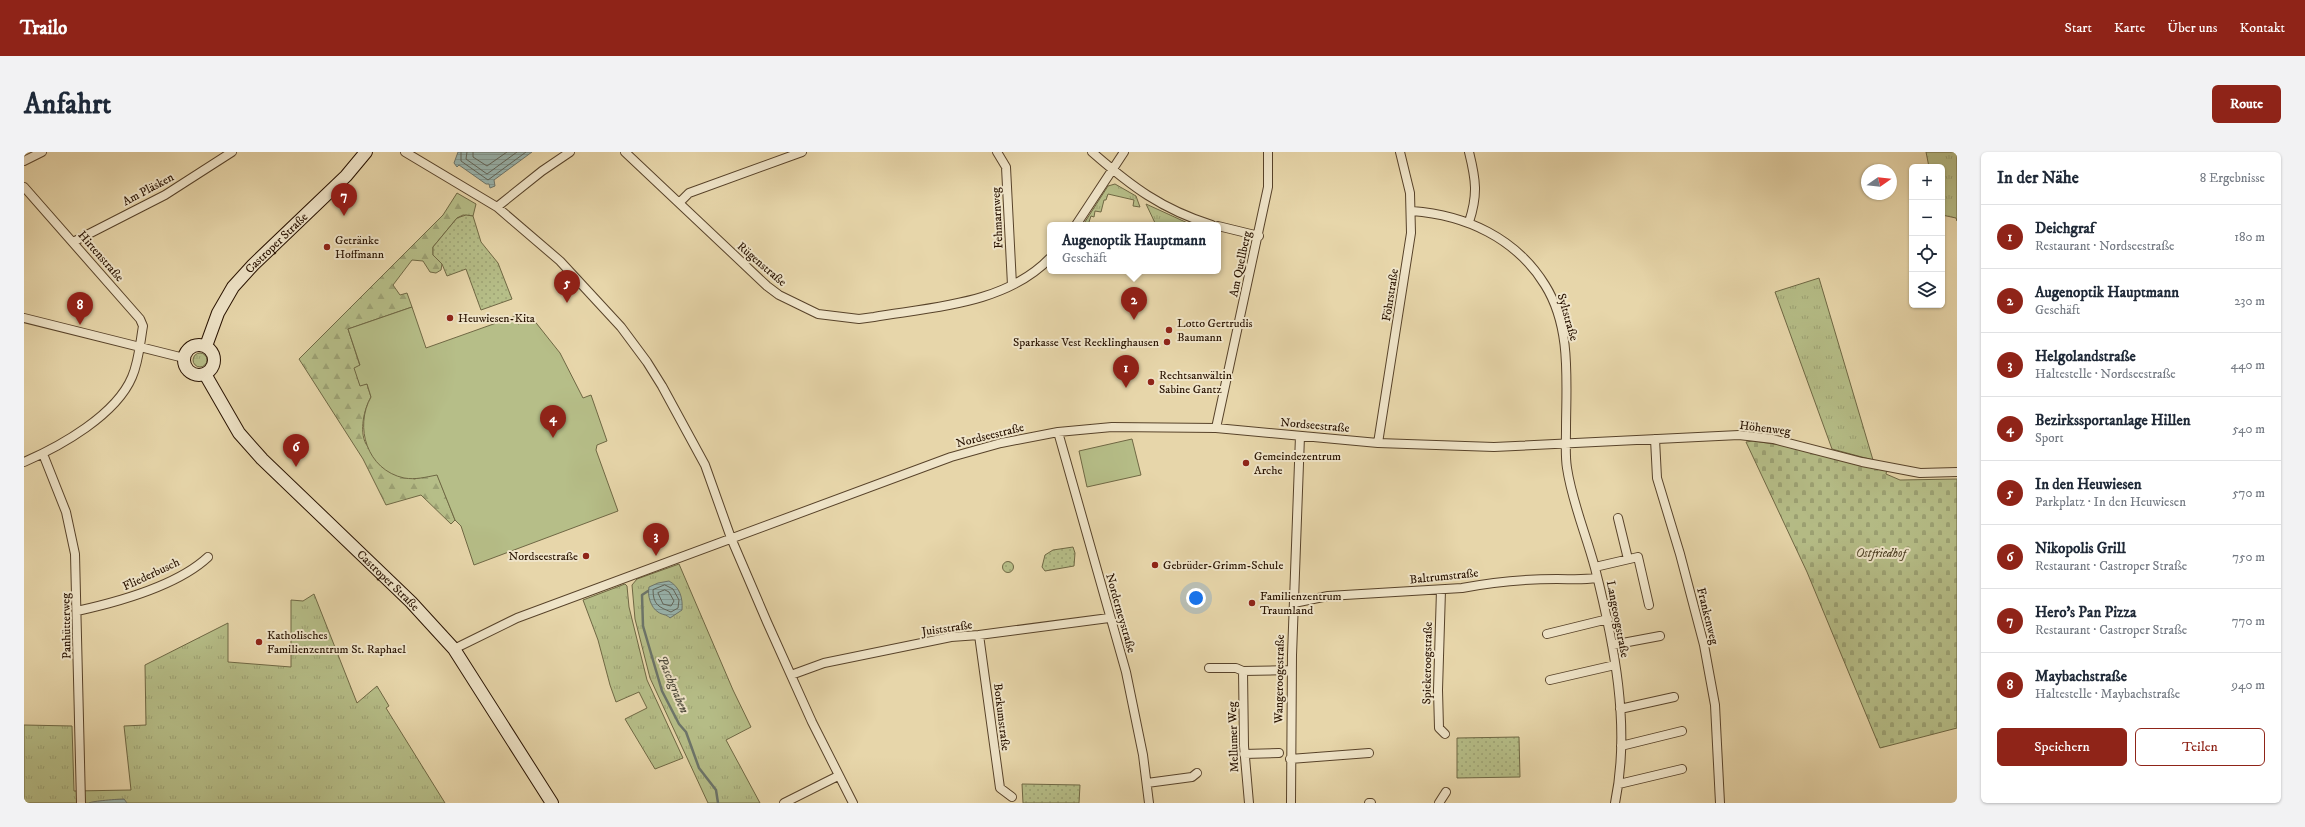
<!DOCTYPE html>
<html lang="de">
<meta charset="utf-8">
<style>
:root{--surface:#fff;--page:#f2f2f3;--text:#1f2937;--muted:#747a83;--line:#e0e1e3;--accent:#8f2418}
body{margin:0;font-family:"IM FELL DW Pica",serif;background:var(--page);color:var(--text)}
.controls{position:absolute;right:12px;top:12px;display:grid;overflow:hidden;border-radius:6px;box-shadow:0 1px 3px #0004}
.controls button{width:36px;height:36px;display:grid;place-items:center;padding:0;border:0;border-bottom:1px solid var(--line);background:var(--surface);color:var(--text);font:20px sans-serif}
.compass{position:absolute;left:1837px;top:12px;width:36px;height:36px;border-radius:50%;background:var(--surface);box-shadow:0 1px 3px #0004;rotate:76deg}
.you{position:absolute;left:1172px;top:446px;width:14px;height:14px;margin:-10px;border:3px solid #fff;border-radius:50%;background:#1a73e8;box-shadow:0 0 0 6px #1a73e833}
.badge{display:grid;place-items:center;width:26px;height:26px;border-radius:50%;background:var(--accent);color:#fff;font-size:13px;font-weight:700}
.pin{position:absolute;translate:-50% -33px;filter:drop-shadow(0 1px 2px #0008)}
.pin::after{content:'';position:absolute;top:21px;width:14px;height:12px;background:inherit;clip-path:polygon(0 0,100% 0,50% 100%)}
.popup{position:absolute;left:1023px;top:70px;width:174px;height:52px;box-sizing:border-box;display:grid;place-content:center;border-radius:6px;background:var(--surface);filter:drop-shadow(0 1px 3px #0005);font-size:13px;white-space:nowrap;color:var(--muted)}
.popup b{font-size:15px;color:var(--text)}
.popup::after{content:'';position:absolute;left:50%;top:100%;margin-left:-8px;border:8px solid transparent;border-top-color:var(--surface)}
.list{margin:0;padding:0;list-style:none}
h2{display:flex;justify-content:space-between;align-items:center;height:52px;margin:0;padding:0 16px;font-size:17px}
h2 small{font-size:13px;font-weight:400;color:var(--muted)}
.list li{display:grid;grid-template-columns:26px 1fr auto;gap:12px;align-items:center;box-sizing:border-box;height:64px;padding:0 16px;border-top:1px solid var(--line)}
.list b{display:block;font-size:15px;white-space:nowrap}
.list p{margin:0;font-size:13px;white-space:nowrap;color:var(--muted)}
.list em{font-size:13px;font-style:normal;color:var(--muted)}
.actions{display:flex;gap:8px;padding:12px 16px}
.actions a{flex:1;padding:9px 0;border:1px solid var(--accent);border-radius:6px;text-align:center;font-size:14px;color:var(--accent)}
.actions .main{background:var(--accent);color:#fff}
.icon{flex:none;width:22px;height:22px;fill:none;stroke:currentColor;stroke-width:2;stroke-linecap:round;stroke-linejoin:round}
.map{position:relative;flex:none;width:1933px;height:651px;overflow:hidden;border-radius:6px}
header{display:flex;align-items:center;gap:24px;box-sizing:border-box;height:56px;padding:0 20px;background:var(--accent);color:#fff}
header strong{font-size:19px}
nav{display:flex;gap:22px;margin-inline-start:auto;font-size:14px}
.intro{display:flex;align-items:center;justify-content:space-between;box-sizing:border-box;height:96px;padding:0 24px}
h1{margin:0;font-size:28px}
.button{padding:10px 18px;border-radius:6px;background:var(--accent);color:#fff;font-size:14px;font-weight:700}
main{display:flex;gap:24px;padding:0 24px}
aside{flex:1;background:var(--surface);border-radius:6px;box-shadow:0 1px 3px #0004}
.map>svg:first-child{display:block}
.grass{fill:url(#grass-tufts);stroke:#6f6844}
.forest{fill:url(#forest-firs);stroke:#6f6844}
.cemetery{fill:url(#cemetery-stones);stroke:#6f6844}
.park{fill:url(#park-dots);stroke:#6f6844}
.garden{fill:#b6be88;stroke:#6f6844}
.water{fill:url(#water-rules);stroke:#6c756b}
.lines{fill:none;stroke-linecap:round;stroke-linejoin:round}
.shore{stroke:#606459;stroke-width:1}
.stream{stroke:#6c756b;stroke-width:2.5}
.street-casing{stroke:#58432a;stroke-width:10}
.secondary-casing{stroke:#281200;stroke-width:14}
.street{stroke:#efe4c8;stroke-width:8}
.secondary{stroke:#efe4c8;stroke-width:12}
.poi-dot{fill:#8f2418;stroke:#efe4c8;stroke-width:1.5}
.labels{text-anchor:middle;stroke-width:4;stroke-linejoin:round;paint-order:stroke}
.street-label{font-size:12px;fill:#281200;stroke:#efe4c8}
.poi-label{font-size:12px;fill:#281200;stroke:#efe4c8;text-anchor:start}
.park-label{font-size:12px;font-style:italic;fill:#534629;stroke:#efe4c8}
.water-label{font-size:13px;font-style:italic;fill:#504c3e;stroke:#efe4c8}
</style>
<header>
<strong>Trailo</strong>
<nav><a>Start</a><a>Karte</a><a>Über uns</a><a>Kontakt</a></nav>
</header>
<div class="intro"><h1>Anfahrt</h1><a class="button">Route</a></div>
<main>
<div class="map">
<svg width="1933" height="651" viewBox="0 0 1933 651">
<defs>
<pattern id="grass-tufts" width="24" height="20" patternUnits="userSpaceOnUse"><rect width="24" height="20" fill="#b6be88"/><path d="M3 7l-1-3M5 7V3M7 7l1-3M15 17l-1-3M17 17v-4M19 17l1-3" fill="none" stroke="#9ca274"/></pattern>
<pattern id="forest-firs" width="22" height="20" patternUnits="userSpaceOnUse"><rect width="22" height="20" fill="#b6be88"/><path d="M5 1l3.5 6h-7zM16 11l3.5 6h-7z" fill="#9ca274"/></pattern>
<pattern id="cemetery-stones" width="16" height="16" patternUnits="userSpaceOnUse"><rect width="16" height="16" fill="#b6be88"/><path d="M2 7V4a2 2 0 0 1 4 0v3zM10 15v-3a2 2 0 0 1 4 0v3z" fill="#9ca274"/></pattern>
<pattern id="park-dots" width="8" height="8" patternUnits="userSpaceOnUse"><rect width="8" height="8" fill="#b6be88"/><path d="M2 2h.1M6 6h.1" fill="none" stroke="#9ca274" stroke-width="1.8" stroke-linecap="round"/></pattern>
<pattern id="water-rules" width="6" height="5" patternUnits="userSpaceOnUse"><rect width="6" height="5" fill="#99b7b2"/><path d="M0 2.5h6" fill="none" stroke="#849c97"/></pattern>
</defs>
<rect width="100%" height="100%" fill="#e7d6aa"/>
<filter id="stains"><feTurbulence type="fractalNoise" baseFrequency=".005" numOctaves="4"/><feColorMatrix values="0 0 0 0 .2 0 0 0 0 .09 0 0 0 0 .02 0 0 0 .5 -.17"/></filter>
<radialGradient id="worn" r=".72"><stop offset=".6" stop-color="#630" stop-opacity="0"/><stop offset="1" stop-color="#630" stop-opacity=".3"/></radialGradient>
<path class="grass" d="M1902 0H1933V69L1932 66 1918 63V15H1905Z
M1091 32 1112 44 1116 55 1109 54 1110 48 1084 42 1082 48H1080L1077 60 1071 59 1070 65 1067 64 1064 73H1059L1084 34Z
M1122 52 1168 73H1132Z
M1795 126 1849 308 1808 297 1751 140Z
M169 208a7 7 0 1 1 14 0a7 7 0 1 1-14 0Z
M655 412 709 538 727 575 702 588 736 651H684L626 526 611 467 608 433 613 427Z
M601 432 603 434 605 455 623 528 659 606 631 617 601 567 623 556 615 540 592 550 586 533 574 488 559 448Z
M290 442 333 551 353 534 365 554 362 556 421 651H0V573L48 574 50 639 107 638 100 574 122 573 121 513 204 471V510L267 515V448L279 449Z"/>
<path class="forest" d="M433 41 452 52 449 64 439 63 433 66 409 95V103L418 112 417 118 412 121 406 120 399 109 388 108 369 133 376 143 383 141 388 155 324 177 336 214 331 216 336 233 343 232 347 245C340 257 335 279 342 292 346 299 381 321 390 327L413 322 431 368 427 372 397 343 362 353 339 307 275 207 419 63Z"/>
<path class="cemetery" d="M1729 289 1771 295 1863 317 1862 322 1876 328 1933 327V576L1856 596 1783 420 1722 290Z"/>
<path class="park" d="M442 63 449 64 457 90 474 111 488 147 457 158 442 117 423 124 418 112 409 103V95L433 66Z
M1049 395 1051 401 1050 414 1021 419 1018 415 1021 403 1029 398Z
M978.5 415a5.5 5.5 0 1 1 11 0a5.5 5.5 0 1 1-11 0Z
M1495 585 1496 625 1433 626V586Z
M998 632 1056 633 1055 651H999Z"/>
<path class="garden" d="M388 155 402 196 492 164 494 172 509 167 536 201 559 246 567 243 583 289 573 293 572 298 594 359 450 413 437 374 431 368 413 323C402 325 392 328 380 326 343 318 330 275 347 245L343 232 336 234 330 216 336 213 324 177Z
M1108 287 1117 323 1063 335 1055 299Z"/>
<path class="water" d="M434 0H508L470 28 471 34 466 36 465 32H462L435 13 433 15 430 11Z
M645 429C656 435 659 446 658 458L646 466C642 462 638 463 634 460 627 456 623 443 625 435L634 431Z
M100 647 103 651H65C68 649 95 647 100 647Z"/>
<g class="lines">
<path class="shore" d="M437 0V9L464 28 502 0
M443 0 442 7 463 22 493 0
M449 0V5L463 14 483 0
M641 433 649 437 655 448 654 456 647 460C635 455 629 453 629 438Z
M641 438 645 440 650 449 647 454 639 452 634 441Z"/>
<path class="stream" d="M624 439 618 443 619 474 638 539 655 572 662 580 675 616 692 638 694 651"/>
<defs>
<path id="street" d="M381 0 473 55 536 109 597 175 623 210 638 234 681 313 707 386 743 470 788 570 829 651
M601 0 743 134 755 143 794 162 835 167 850 165C909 155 982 152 1026 106
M973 0 982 15 988 133
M1068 0C1107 34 1137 57 1188 73
M0 9 18 0
M0 35 116 167 119 174C116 191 115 209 108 225 92 263 37 294 0 310
M655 51 665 41 778 0
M473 55 518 19 546 0
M1388 59C1442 63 1492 86 1521 133 1548 176 1542 230 1542 278 1542 291 1541 304 1543 316 1548 350 1562 382 1571 416 1590 491 1607 574 1591 651
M1445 70C1454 43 1452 28 1445 0
M1052 73 1100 0
M1194 74 1235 84
M49 90 141 43 208 0
M0 166 160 206
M1192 276 1244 35V0
M1034 280 1102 520 1119 603 1125 651
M1631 287 1633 326 1656 402 1680 493 1691 553 1696 651
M1354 291 1387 81 1386 41 1376 0
M19 302 42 360 51 402 57 651
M1594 366 1604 407
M1571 415 1614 405 1625 453
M1417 438 1414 538 1415 576 1421 582
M1270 451 1304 444 1438 436C1469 430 1502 427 1533 427 1548 427 1558 428 1573 426
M53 459C94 450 154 433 184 405
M1523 482 1584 467
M955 483 976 636 988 645
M1588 493 1636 484
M430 497 493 466 927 305 977 291 1034 280 1088 275 1192 276 1354 291 1470 295 1715 283 1749 287 1838 310 1896 321 1933 320
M1185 516H1212L1219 519
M767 523 800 511 927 485 955 483 1085 466
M1526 528 1591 513
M1596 557 1650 545
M1597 594 1658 579
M1220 602 1255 601
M1266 607 1345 601
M1123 631 1168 625 1173 621
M1595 632 1658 617
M760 651 814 624
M1225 651 1220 594 1219 519 1267 518
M1267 651 1268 503 1276 284
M1345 651H1347
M1415 651 1422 640"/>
<g id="secondary">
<circle cx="175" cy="208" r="15"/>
<path id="s1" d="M182 194 194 161 209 135 229 113 322 24 342 0"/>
<path id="s2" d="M181 222 215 281 238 307 387 450 430 497 528 651"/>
</g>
</defs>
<use href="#street" class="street-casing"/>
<use href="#secondary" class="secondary-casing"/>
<use href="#street" class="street"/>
<use href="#secondary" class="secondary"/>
</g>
<g class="poi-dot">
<circle cx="303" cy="95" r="4"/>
<circle cx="426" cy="166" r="4"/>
<circle cx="1145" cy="178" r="4"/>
<circle cx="1143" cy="190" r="4"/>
<circle cx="1127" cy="230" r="4"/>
<circle cx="1222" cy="311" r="4"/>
<circle cx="562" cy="404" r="4"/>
<circle cx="1131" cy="413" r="4"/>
<circle cx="1228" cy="451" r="4"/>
<circle cx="235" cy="490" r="4"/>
</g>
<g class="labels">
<g class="street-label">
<text transform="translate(124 37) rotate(-28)" y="4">Am Pläsken</text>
<text transform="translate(973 66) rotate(-93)" y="4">Fehmarnweg</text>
<text dy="4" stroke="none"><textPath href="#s1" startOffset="127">Castroper Straße</textPath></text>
<text transform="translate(77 104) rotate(49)" y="4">Hirtenstraße</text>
<text transform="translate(738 112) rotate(41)" y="4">Rügenstraße</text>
<text transform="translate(1216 112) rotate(-78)" y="4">Am Quellberg</text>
<text transform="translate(1366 143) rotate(-81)" y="4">Föhrstraße</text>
<text transform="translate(1544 165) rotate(74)" y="4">Syltstraße</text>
<text transform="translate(1291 273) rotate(5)" y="4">Nordseestraße</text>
<text transform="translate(1741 276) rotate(7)" y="4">Höhenweg</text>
<text transform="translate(966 283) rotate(-14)" y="4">Nordseestraße</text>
<text transform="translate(127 422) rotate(-25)" y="4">Fliederbusch</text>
<text transform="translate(1420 424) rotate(-6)" y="4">Baltrumstraße</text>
<text dy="4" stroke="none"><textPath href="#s2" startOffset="278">Castroper Straße</textPath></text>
<text transform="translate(1097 461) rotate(74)" y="4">Norderneystraße</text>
<text transform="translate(1684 464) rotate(76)" y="4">Frankenweg</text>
<text transform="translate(1594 467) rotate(79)" y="4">Langeoogstraße</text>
<text transform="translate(42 474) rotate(-91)" y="4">Panhütterweg</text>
<text transform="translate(923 476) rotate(-8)" y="4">Juiststraße</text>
<text transform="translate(1403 511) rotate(-89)" y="4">Spiekeroogstraße</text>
<text transform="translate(1255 527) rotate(-89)" y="4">Wangeroogestraße</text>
<text transform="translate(978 565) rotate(83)" y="4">Borkumstraße</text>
<text transform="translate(1209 585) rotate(-92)" y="4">Mellumer Weg</text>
</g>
<g class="poi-label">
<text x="311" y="92">Getränke<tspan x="311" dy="14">Hoffmann</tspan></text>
<text x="434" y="170">Heuwiesen-Kita</text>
<text x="1153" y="175">Lotto Gertrudis<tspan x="1153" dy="14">Baumann</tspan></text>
<text x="1135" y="194" text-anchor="end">Sparkasse Vest Recklinghausen</text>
<text x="1135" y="227">Rechtsanwältin<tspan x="1135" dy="14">Sabine Gantz</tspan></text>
<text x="1230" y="308">Gemeindezentrum<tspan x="1230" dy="14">Arche</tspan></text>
<text x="554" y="408" text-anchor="end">Nordseestraße</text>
<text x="1139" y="417">Gebrüder-Grimm-Schule</text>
<text x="1236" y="448">Familienzentrum<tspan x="1236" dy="14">Traumland</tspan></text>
<text x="243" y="487">Katholisches<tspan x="243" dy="14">Familienzentrum St. Raphael</tspan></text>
</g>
<g class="park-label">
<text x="1857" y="405">Ostfriedhof</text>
</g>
<g class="water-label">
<text transform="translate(650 532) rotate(67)" y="5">Paschgraben</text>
</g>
</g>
<rect width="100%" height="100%" filter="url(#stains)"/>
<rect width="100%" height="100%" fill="url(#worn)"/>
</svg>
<div class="controls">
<button>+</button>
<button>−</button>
<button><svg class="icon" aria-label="locate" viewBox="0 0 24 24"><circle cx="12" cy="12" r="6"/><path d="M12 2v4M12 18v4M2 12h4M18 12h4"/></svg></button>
<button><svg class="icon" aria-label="layers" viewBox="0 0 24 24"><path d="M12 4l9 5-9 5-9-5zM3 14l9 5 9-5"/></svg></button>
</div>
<svg class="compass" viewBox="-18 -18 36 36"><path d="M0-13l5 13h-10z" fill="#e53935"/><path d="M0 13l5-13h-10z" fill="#747a83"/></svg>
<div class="you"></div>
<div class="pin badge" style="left:1102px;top:236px">1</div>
<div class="pin badge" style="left:1110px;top:168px">2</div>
<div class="popup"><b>Augenoptik Hauptmann</b>Geschäft</div>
<div class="pin badge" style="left:632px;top:404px">3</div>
<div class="pin badge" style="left:529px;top:286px">4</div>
<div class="pin badge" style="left:543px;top:151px">5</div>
<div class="pin badge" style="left:272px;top:315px">6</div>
<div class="pin badge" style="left:320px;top:64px">7</div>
<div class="pin badge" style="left:56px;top:173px">8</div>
</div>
<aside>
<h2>In der Nähe<small>8 Ergebnisse</small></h2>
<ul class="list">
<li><span class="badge">1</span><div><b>Deichgraf</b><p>Restaurant · Nordseestraße</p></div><em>180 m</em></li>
<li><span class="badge">2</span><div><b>Augenoptik Hauptmann</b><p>Geschäft</p></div><em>230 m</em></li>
<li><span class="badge">3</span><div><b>Helgolandstraße</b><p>Haltestelle · Nordseestraße</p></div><em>440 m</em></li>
<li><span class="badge">4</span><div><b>Bezirkssportanlage Hillen</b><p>Sport</p></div><em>540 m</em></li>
<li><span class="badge">5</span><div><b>In den Heuwiesen</b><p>Parkplatz · In den Heuwiesen</p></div><em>570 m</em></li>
<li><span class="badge">6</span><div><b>Nikopolis Grill</b><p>Restaurant · Castroper Straße</p></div><em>750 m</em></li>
<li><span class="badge">7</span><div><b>Hero's Pan Pizza</b><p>Restaurant · Castroper Straße</p></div><em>770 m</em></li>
<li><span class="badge">8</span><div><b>Maybachstraße</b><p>Haltestelle · Maybachstraße</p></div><em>940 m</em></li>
</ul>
<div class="actions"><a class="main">Speichern</a><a>Teilen</a></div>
</aside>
</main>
